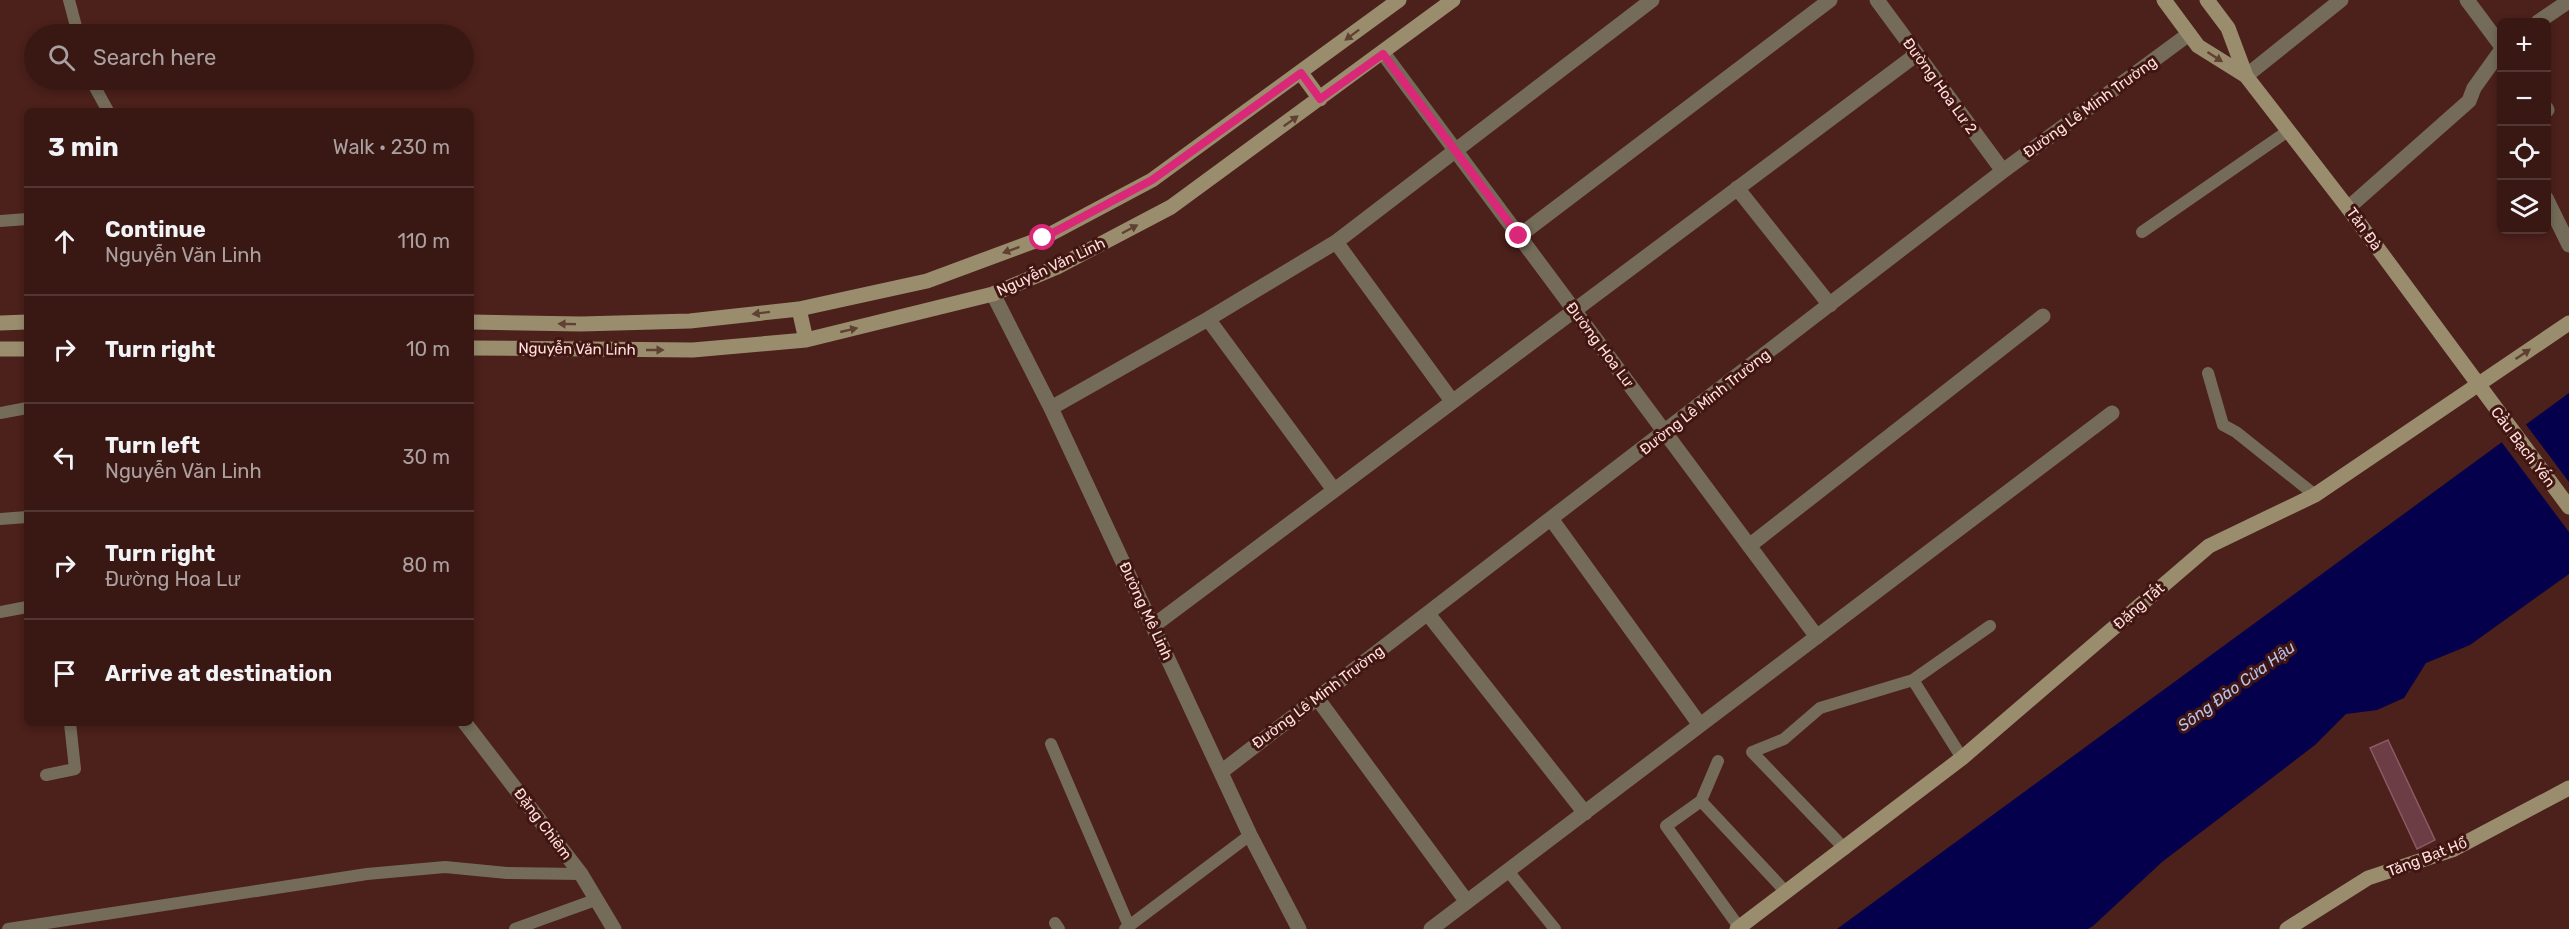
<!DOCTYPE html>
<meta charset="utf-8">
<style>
:root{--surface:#391814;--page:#442522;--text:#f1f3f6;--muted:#aba0a0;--line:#533734}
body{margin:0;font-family:Rubik,sans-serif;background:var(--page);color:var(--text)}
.controls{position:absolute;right:18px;top:18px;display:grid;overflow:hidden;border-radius:9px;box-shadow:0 3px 9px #0003}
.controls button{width:54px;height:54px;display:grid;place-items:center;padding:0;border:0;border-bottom:2px solid var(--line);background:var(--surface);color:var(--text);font:30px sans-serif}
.stop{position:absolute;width:18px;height:18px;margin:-14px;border:4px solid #db2777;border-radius:50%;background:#fff}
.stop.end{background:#db2777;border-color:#fff;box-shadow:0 2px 6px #0008}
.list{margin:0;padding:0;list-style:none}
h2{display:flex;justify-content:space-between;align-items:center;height:78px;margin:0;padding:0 24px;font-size:26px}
h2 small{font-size:20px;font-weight:400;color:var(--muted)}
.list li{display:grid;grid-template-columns:39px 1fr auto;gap:18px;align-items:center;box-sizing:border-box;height:108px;padding:0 24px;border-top:2px solid var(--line)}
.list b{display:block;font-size:22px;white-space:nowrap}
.list p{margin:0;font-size:20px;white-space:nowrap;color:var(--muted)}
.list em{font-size:20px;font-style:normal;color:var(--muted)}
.icon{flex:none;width:33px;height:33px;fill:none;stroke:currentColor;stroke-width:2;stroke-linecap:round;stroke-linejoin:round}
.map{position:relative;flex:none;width:2569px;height:929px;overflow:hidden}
.search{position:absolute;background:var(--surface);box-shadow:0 3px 9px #0003;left:24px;top:24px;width:450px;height:66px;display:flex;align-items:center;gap:15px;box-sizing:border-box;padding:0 21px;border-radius:33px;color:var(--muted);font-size:22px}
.panel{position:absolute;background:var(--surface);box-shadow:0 3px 9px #0003;left:24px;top:108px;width:450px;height:618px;border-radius:9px}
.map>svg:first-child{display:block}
.water{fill:#04004b}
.pier{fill:#4c201b}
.building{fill:#6d3d46;stroke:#8c5962;stroke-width:1.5}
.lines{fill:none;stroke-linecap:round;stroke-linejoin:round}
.lane{stroke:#746b58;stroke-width:12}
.street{stroke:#746b58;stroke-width:15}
.secondary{stroke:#9a8d6e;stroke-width:15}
.oneway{fill:#604032}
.route{stroke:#db2777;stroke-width:8}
.labels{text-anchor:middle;stroke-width:6;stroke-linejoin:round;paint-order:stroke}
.street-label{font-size:15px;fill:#ffe0dc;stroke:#411612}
.water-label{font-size:16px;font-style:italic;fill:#b4c5f0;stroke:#411612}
</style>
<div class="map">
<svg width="2569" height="929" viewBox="0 0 2569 929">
<rect width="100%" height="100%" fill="#4c201b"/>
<path class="water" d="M2569 393V574L2470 645 2426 663 2404 698 2377 710 2346 714 2315 745 2162 862 2093 926 2088 929H1837Z"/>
<path class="pier" d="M2524 422 2569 482V532L2500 440Z"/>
<path class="building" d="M2388 740 2435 840 2417 849 2370 748Z"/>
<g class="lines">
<path class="lane" d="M69 0 78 34
M91 80 108 111
M0 221 27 219
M2142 232 2288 131
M2208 373 2223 425 2236 432 2315 495
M0 413 27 408
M0 519 27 517
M0 612 27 607
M1913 680 1990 626
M1051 744 1129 926
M1718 761 1701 801 1666 826 1739 927
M46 775 75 769 70 723
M1701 801 1786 892
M1845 849 1752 752 1784 739 1820 708 1913 680 1962 758
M1508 871 1555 929
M1055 923 1059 929
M8 929 367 874 445 867 507 873 581 874
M515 929 595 900
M1125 929 1250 835"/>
<path class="street" d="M1877 0 2003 171
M2467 0 2502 47
M2538 22 2569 1
M1383 53 1817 637
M2246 76 2341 0
M2546 108 2547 110
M1737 188 1830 305
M2546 198 2569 245
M2348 208 2469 101 2474 88 2502 49
M1519 236 1830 0
M1336 242 1452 401
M993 294 1051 408 1250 835 1299 929
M1208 319 1334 490
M1051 408 1208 319 1336 242 1652 0
M1552 520 1700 725
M1749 546 2043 316
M1428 614 1585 813
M1153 626 1917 54
M1317 698 1467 902
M465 723 581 874 614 929
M1221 772 2003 171 2189 34
M1431 929 2112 413"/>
<path class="secondary" d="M2164 0 2198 46 2246 76
M2207 0 2228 28 2246 76 2348 208 2569 507
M1301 73 1320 99
M799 309 806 340
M471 322 581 324 690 321 799 309 927 281 1043 238 1152 180 1399 0
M0 323 27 322
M471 348 693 350 806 340 993 294 1057 267 1171 207 1453 0
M0 349H27
M1737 929 1962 758 2209 546 2315 495 2569 323
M2287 929 2368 878 2452 850 2569 788"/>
</g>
<defs><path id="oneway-solid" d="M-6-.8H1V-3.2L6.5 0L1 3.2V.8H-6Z" transform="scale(1.5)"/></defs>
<g class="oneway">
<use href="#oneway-solid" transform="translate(1352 35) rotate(143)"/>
<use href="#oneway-solid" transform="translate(2215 57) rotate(33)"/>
<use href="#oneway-solid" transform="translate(1291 121) rotate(-36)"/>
<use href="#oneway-solid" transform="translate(1130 229) rotate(-28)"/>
<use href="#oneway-solid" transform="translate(1011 250) rotate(160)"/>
<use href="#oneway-solid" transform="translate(761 313) rotate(173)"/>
<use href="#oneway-solid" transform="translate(567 324) rotate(-179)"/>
<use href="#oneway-solid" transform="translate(849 330) rotate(-13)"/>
<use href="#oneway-solid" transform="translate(655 350)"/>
<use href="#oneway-solid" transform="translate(2523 354) rotate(-34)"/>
</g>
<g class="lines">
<path class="route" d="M1043 238 1152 180 1301 73 1320 99 1383 54 1519 236"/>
</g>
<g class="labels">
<g class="street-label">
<text transform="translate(1940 86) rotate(54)" y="5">Đường Hoa Lư 2</text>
<text transform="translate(2090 107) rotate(-36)" y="5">Đường Lê Minh Trường</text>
<text transform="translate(2364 229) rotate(54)" y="5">Tản Đà</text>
<text transform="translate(1051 267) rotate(-25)" y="5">Nguyễn Văn Linh</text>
<text transform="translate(1600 345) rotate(53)" y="5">Đường Hoa Lư</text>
<text transform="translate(577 349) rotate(1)" y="5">Nguyễn Văn Linh</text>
<text transform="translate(1705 402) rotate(-38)" y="5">Đường Lê Minh Trường</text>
<text transform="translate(2523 447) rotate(53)" y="5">Cầu Bạch Yến</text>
<text transform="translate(2139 606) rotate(-41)" y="5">Đặng Tất</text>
<text transform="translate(1146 611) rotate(65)" y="5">Đường Mê Linh</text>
<text transform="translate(1318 697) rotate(-37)" y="5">Đường Lê Minh Trường</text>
<text transform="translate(543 824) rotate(53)" y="5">Đặng Chiêm</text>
<text transform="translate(2427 857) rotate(-21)" y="5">Tăng Bạt Hổ</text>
</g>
<g class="water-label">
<text transform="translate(2236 686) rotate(-36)" y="6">Sông Đào Cửa Hậu</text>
</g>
</g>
</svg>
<div class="controls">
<button>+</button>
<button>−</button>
<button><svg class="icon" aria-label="locate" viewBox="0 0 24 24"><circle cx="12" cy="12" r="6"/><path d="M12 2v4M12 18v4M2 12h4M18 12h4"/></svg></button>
<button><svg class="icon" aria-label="layers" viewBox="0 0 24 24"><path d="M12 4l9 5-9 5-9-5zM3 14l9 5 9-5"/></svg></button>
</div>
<div class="stop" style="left:1043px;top:238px"></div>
<div class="stop end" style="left:1519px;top:236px"></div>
<div class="search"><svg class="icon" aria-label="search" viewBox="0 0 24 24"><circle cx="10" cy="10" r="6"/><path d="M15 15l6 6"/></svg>Search here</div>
<section class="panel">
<h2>3 min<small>Walk · 230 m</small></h2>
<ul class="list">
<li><svg class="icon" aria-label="ahead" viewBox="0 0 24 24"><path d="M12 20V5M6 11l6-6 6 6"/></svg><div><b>Continue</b><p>Nguyễn Văn Linh</p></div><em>110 m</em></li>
<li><svg class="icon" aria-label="right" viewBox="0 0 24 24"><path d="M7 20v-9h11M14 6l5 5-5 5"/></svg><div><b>Turn right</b></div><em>10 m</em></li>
<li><svg class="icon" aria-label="left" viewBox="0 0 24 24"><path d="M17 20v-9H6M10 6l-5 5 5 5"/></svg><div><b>Turn left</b><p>Nguyễn Văn Linh</p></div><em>30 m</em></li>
<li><svg class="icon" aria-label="right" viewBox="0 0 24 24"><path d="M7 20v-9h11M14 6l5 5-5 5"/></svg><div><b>Turn right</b><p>Đường Hoa Lư</p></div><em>80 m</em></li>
<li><svg class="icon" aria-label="arrive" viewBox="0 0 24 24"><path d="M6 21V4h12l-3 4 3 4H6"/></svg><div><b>Arrive at destination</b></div></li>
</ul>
</section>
</div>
